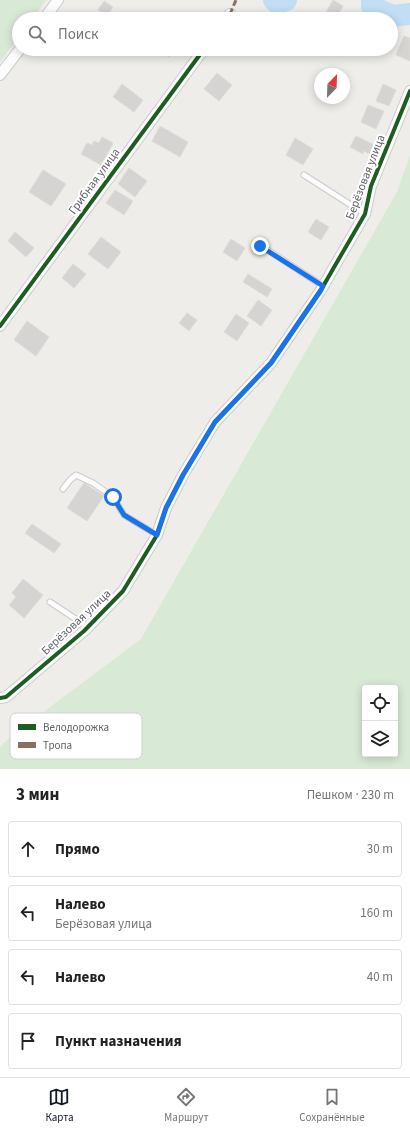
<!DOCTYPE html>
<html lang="ru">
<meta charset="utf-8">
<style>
:root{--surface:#fff;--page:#f6f6f6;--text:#222;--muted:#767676;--line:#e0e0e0;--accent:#111827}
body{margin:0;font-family:"Source Sans 3",sans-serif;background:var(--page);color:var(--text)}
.controls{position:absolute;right:12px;bottom:12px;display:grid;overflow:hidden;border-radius:4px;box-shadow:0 2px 10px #0003}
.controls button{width:36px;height:36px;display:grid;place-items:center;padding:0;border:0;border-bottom:1px solid var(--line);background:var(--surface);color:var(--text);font:20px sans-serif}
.compass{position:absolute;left:314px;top:68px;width:36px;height:36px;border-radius:50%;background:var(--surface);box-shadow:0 2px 10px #0003;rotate:23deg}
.stop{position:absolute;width:12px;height:12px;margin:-9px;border:3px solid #1a73e8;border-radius:50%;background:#fff}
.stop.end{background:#1a73e8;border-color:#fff;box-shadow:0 1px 4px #0008}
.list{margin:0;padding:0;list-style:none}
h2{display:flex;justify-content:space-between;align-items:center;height:52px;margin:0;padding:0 16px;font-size:17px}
h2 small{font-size:13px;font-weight:400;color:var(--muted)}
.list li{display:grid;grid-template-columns:26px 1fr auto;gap:12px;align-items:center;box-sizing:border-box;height:56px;margin:0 8px 8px;padding:0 8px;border:1px solid var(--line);border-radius:4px}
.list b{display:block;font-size:15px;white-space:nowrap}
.list p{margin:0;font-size:13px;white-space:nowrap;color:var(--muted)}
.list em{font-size:13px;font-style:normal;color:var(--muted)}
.icon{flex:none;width:22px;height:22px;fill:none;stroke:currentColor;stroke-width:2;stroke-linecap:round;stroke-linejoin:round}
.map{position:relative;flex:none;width:410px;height:769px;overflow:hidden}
.search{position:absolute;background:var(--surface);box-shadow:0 2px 10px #0003;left:12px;right:12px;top:12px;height:44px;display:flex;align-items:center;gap:10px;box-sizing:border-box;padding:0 14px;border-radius:22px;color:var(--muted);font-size:15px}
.sheet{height:308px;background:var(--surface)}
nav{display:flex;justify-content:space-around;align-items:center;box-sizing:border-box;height:56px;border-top:1px solid var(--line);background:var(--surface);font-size:11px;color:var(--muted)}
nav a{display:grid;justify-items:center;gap:2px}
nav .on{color:var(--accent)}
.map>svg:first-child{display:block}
.green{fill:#d8e9d6;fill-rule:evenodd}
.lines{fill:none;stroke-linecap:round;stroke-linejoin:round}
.river{stroke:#c1def4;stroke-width:22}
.building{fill:#d5d4d2;stroke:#dddcd8}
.lane-casing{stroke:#cbcbcb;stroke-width:7}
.street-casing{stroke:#cbcbcb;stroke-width:12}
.lane{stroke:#fcfcfc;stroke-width:5}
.street{stroke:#fcfcfc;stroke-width:10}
.quiet{stroke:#8d6e63;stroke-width:3;stroke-dasharray:6 3;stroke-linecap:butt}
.cycleway-casing{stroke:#fff;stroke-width:6}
.cycleway{stroke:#1b5e20;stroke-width:4}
.route{stroke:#1a73e8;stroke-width:5}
.labels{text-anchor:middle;stroke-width:4;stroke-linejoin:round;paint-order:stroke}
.street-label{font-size:12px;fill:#5f6266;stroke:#fff}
.key{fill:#fff;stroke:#cfd0d1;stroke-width:1}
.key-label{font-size:11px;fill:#5f6266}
</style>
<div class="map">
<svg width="410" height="769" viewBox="0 0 410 769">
<rect width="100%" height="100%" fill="#eeede9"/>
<path class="green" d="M0 0H46L32 19H19V37L0 62Z
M410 155V769H0V747L10 737 141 639 397 192ZM365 688H395V754H365Z"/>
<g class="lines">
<path class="river" d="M274 0 277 3 286 0
M372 0V7L393 16 410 14"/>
</g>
<path class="building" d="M333 0 343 6 336 19 325 14Z
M104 1 113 7 107 16 98 10Z
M404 36 410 38V61L396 55Z
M158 49H174L169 57Z
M217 73 232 85 219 101 204 89Z
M122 84 143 100 134 112 113 97Z
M383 84 396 90 389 106 376 101Z
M368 105 384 111 376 129 361 122Z
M160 126 188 142 180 157 152 141Z
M356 136 374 145 369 154 364 151 363 154 350 147Z
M102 137 113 143 101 165 81 154 87 143 92 145 94 141 99 143Z
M295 138 313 149 303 165 286 155Z
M129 168 147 181 135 197 118 184Z
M43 170 66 184 51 206 29 192Z
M115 190 133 201 124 215 106 203Z
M316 219 329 227 321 240 308 232Z
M15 232 34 248 26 257 8 241Z
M101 237 121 252 108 269 88 254Z
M231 239 245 248 237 261 223 252Z
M73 264 86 274 74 288 62 278Z
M248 274 272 289 267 297 243 282Z
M258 300 272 310 261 326 247 316Z
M187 313 197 320 189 331 179 323Z
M236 314 249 323 237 341 224 332Z
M27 321 49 337 36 356 14 340Z
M84 483 104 496 87 521 67 508Z
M32 524 61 544 54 553 25 533Z
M23 579 43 595 24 618 9 605 16 597 12 593Z"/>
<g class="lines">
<defs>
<path id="lane" d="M304 175 365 214
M260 245 323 286
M63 489 70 480 76 475 93 483 113 497 124 515 157 535
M50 602 88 627"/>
<path id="street" d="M44 19 58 0
M226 19 230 14
M0 75 20 49
M0 326 204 49
M0 698 6 697 84 631 123 591 157 535 166 508 183 475 215 422 271 363 321 290 333 269 365 214 371 186 410 91"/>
</defs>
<use href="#lane" class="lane-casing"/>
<use href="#street" class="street-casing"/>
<use href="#lane" class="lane"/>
<use href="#street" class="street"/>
<path class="quiet" d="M230 14 236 0"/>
<defs>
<path id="cycleway" d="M0 326 204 49
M0 698 6 697 84 631 123 591 157 535 166 508 183 475 215 422 271 363 321 290 333 269 365 214 371 186 410 91"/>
</defs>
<use href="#cycleway" class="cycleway-casing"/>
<use href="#cycleway" class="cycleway"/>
</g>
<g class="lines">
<path class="route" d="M113 497 124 515 157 535 166 508 183 475 215 422 271 363 321 290 323 286 260 246"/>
</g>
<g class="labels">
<g class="street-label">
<text transform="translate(365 177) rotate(-69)" y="4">Берёзовая улица</text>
<text transform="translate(94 181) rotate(-54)" y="4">Грибная улица</text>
<text transform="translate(76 622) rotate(-43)" y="4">Берёзовая улица</text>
</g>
</g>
<rect x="10" y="713" width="132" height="46" rx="6" class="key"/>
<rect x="18" y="724" width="18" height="6" fill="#1b5e20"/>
<rect x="18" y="742" width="18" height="6" fill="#8d6e63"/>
<g class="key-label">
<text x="43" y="731">Велодорожка</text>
<text x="43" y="749">Тропа</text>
</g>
</svg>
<div class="controls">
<button><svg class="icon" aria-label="locate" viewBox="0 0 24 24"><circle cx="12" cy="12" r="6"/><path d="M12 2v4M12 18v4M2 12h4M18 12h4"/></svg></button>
<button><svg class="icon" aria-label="layers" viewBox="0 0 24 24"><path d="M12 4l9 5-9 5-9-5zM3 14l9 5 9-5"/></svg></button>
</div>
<svg class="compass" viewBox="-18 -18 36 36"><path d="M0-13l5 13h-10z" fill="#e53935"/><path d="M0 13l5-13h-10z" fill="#767676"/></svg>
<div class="stop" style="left:113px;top:497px"></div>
<div class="stop end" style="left:260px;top:246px"></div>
<div class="search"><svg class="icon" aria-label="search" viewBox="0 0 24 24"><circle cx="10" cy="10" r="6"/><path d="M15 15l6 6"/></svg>Поиск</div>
</div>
<section class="sheet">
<h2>3 мин<small>Пешком · 230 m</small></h2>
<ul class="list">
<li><svg class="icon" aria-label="ahead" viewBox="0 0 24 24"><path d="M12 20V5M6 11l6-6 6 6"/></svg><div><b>Прямо</b></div><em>30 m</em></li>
<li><svg class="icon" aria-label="left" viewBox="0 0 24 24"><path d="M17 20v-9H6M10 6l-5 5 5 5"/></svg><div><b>Налево</b><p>Берёзовая улица</p></div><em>160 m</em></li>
<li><svg class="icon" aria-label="left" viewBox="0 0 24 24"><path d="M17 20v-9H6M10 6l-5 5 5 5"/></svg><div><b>Налево</b></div><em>40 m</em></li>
<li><svg class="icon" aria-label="arrive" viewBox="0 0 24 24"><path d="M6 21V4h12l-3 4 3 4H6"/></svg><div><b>Пункт назначения</b></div></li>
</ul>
</section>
<nav>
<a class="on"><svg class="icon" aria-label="map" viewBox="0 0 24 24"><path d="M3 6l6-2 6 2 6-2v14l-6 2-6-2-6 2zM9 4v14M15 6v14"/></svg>Карта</a>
<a><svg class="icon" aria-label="directions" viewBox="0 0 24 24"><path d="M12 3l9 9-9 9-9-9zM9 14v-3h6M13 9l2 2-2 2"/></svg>Маршрут</a>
<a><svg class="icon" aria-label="saved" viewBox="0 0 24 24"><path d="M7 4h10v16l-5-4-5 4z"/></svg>Сохранённые</a>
</nav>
